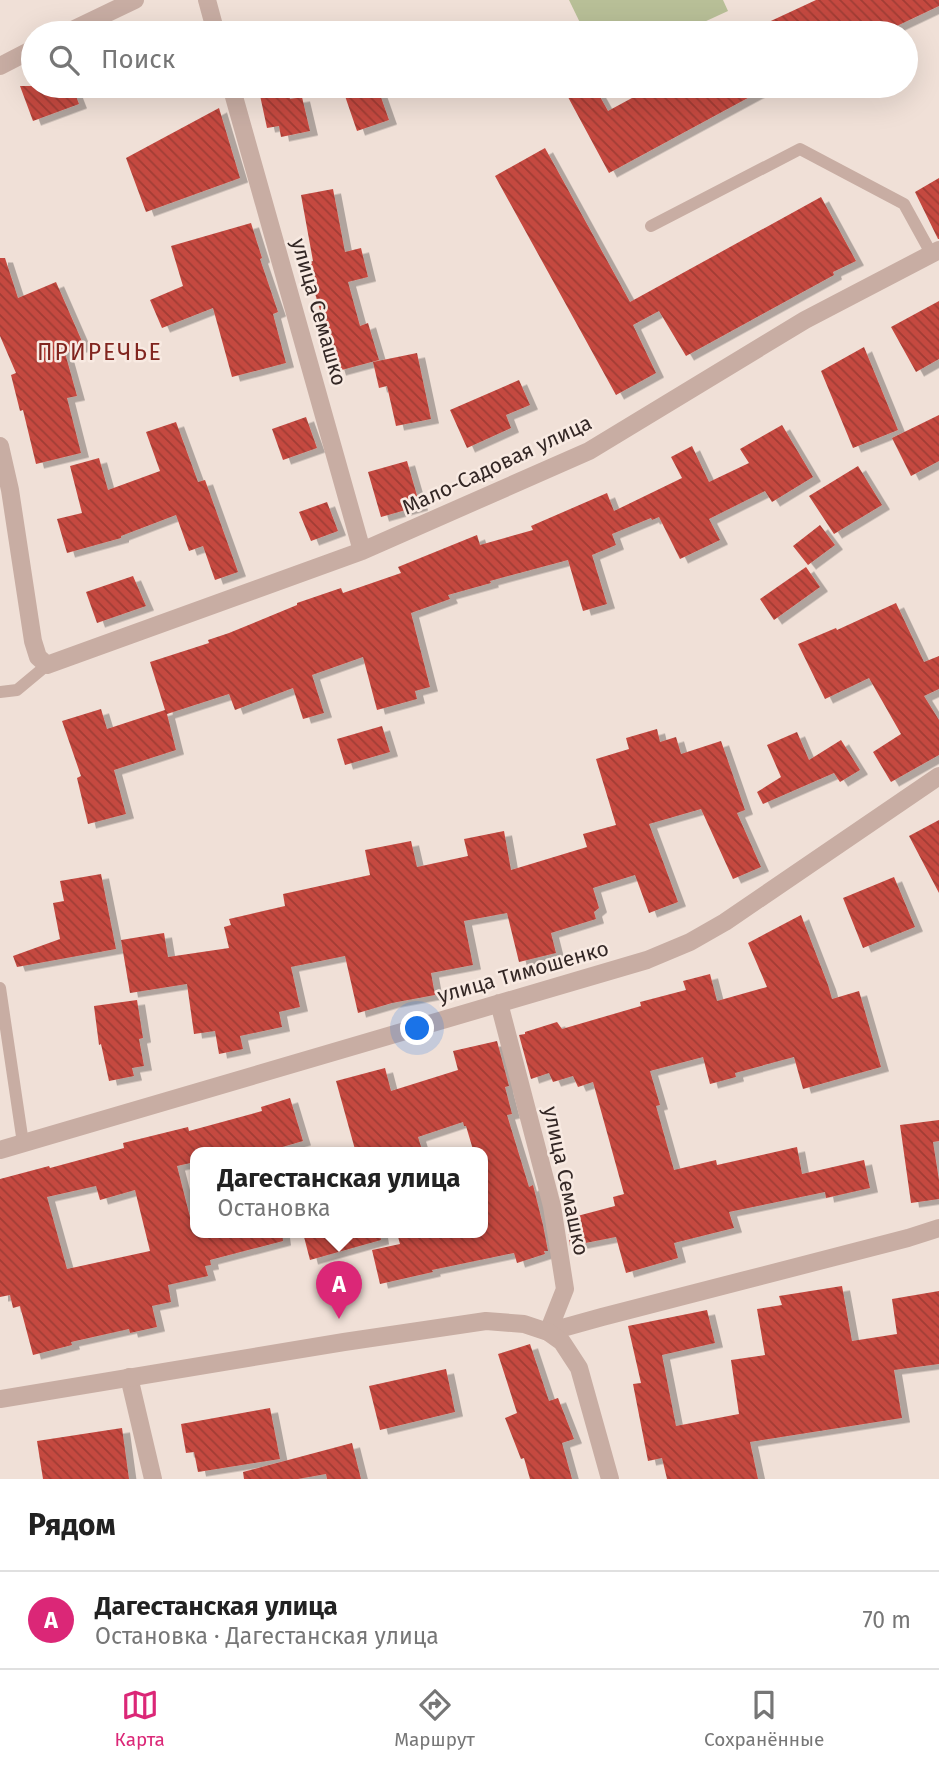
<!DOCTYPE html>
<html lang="ru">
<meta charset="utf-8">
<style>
:root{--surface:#fff;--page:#f6f6f6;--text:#222;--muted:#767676;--line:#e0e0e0;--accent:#db2777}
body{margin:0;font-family:"Fira Sans",sans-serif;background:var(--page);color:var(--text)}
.you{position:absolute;left:418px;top:1029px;width:24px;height:24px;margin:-18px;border:5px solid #fff;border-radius:50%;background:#1a73e8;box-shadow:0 0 0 10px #1a73e833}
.badge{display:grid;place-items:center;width:46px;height:46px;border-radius:50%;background:var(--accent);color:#fff;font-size:23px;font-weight:700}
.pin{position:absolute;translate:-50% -58px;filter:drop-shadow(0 2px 4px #0008)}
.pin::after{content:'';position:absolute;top:37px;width:24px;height:21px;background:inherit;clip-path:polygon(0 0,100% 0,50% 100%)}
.popup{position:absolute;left:190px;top:1147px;width:298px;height:91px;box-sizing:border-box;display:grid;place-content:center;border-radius:14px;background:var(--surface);filter:drop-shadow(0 2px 5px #0005);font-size:23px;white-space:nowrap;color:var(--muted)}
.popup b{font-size:26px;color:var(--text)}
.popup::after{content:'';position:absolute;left:50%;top:100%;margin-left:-14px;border:14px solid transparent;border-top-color:var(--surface)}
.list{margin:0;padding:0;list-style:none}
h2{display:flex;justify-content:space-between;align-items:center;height:91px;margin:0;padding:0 28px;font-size:30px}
h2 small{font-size:23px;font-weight:400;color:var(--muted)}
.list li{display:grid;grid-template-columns:46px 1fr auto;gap:21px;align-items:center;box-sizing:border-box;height:98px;padding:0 28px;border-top:2px solid var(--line)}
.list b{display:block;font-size:26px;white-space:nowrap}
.list p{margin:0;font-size:23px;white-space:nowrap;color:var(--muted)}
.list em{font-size:23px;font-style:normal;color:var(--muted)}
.icon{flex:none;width:38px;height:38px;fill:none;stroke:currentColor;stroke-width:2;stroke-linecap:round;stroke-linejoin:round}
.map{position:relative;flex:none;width:939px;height:1479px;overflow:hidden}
.search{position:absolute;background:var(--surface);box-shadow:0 7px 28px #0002;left:21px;right:21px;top:21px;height:77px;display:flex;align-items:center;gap:18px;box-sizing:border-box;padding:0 24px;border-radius:38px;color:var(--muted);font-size:26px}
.sheet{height:189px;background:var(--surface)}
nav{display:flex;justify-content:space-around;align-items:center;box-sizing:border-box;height:98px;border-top:2px solid var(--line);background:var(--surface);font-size:19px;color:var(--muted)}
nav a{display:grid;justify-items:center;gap:4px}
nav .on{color:var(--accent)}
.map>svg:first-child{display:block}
.pitch{fill:#b8bf97}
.building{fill:url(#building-back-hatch);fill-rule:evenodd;filter:url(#shadow)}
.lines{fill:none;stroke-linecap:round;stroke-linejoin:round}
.service{stroke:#c8ada3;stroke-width:12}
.minor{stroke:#c8ada3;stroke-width:18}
.tertiary{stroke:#c8ada3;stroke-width:18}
.labels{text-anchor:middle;stroke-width:5;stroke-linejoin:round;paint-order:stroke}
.street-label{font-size:21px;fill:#332725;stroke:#f8eae2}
.neighbourhood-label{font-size:23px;letter-spacing:2px;fill:#81251f;stroke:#f8eae2}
</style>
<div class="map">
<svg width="939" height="1479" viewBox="0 0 939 1479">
<defs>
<pattern id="building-back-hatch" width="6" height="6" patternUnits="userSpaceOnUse" patternTransform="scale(1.75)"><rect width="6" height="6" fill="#c54940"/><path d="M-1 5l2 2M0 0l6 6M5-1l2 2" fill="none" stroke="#a13d35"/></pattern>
<filter id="shadow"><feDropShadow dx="8" dy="4.5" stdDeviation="0" flood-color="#0004"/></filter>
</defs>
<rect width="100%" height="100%" fill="#f0e0d7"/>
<path class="pitch" d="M569 0H723L728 11 680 33H585Z"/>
<path class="building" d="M816 0H939V6L882 33H745Z
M20 86H72L79 104 33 121Z
M258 86H288L290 99 302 97 310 131 281 137 279 126 267 128Z
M374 86H377L389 120 357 131 345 96Z
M562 86H594L608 111 654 86H770L609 173Z
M219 108 240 178 146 212 126 158Z
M545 148 630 302 821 197 856 261 833 272 834 275 686 356 659 311 633 325 656 373 616 395 495 176Z
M939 178V239H938L915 192Z
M333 189 345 252 361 248 368 277 348 282 360 326 368 323 379 360 338 371 306 263 313 261 301 195Z
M251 223 262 258 260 259 278 312 273 314 286 363 232 377 213 308 162 328 150 300 183 286 171 246Z
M0 258H5L18 298 56 282 84 346 65 353 77 396 67 398 81 453 36 464 23 410 20 411 11 375 16 373 0 336Z
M939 301V359L916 372 891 327Z
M864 347 898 430 853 448 821 371Z
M417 353 431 419 396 426 387 386 379 388 373 362Z
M519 380 530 405 506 415 511 428 467 448 450 410Z
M939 415V461L911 476 892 438Z
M306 417 317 448 283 460 272 429Z
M176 422 198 482 205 480 238 572 215 580 203 546 189 551 176 515 121 536V538L67 553 57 519 82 513 70 466 99 458 108 490 160 471 146 432Z
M782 425 813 477 772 502 765 491 709 519 720 540 680 559 659 517 652 520 651 518 612 534 616 545 592 555 607 604 583 611 568 560 490 581 491 583 448 595 450 599 411 613 430 687 415 691 417 699 377 710 363 657 312 675 324 713 303 719 293 688 235 710 229 694 167 714 176 750 114 770 126 814 88 824 77 778 81 776 62 721 101 709 107 729 165 710 150 662 209 643 208 640 229 633 297 605V603L341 588 343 593 401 573 398 567 477 535 480 545 533 530 531 526 607 493 614 511 682 478 671 457 692 446 709 482 749 463 740 449Z
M407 461 420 506 381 517 368 472Z
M858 466 882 505 834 534 809 496Z
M327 502 338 531 311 541 299 512Z
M820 525 835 545 808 565 793 546Z
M806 567 820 587 774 620 760 599Z
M133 576 146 606 97 623 86 592Z
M896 603 924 662 939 656V689L924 696 939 720V755L891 782 873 752 901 734 869 678 825 699 798 644 836 628 837 630Z
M382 726 390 752 345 765 337 739Z
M657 729 660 742 676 737 681 754 721 741 745 810 737 813 761 867 733 879 701 809 649 824 678 902 649 913 635 875 593 888 599 908 594 912 596 919 551 933 556 953 519 962 507 913 464 921 473 965 431 973 435 995 392 1003 358 1013 345 956 291 967 300 1007 279 1012 282 1027 240 1036 243 1049 219 1054 215 1031 194 1034 187 984 130 993 121 940 164 933 168 957 229 948 224 927 231 925 229 919 285 906 283 894 370 875 365 850 411 841 417 867 468 856 464 839 504 831 511 870 587 847 583 834 616 825 596 759 629 749 626 738Z
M797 732 809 760 841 740 860 770 840 782 834 773 763 804 757 792 781 777 767 745Z
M939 820V893L909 836Z
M101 874 116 949 17 967 13 956 60 939 53 903 64 901 60 881Z
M894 877 915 927 863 948 843 898Z
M801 915 828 985 832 999 859 991 881 1067 803 1089 794 1057 735 1073 736 1077 710 1084 703 1057 650 1071 660 1105 656 1106 674 1170 716 1160 717 1165 797 1147 802 1174 864 1160 870 1188 826 1198 825 1192 729 1212 734 1228 674 1243 678 1258 626 1273 616 1237 570 1246 566 1219 615 1206 613 1197 624 1194 593 1082 578 1087 573 1076 553 1082 549 1073 531 1079 519 1035 525 1034V1032L557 1022 562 1029 641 1006 640 1002 686 990 683 981 710 974 717 1001 767 987 748 943Z
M137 1000 143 1038 139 1039 144 1066 132 1068 134 1076 109 1081 101 1044 99 1045 94 1006Z
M497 1041 509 1086 505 1087 512 1114 507 1115 529 1187 533 1185 543 1225 548 1251H544L545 1254 517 1263 514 1253 432 1270 433 1272 380 1284 372 1250 400 1244 397 1233H482V1153H474L466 1126H464L463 1122 418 1137 423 1153H356L336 1081 385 1068 391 1091 458 1070 453 1051Z
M290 1098 303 1141 262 1153H195V1162L177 1166 190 1217 195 1216V1233H282L283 1241 210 1260 211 1265 205 1266 208 1276 168 1285 171 1302 152 1306 157 1327 130 1333 129 1329 71 1342 72 1345 33 1355 20 1306 13 1308 10 1295 0 1297V1179L49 1166 50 1168 124 1148 123 1143 188 1127 189 1131 262 1111 261 1107ZM96 1186 100 1200 135 1190 150 1251 67 1269 47 1197Z
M939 1120V1141L933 1142 939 1180V1199L911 1203 900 1125Z
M303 1233H380L381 1240 310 1260Z
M842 1286 852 1341 897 1334 892 1299 939 1291V1364L894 1370 902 1418 750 1442 758 1479H667L662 1458 648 1461 633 1384 641 1383 628 1326 707 1310 715 1343 662 1355 676 1426 739 1414 731 1360 765 1355 757 1309 782 1305 779 1296Z
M530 1344 549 1401 558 1398 574 1439 562 1443 572 1479H530L524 1458 521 1459 505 1418 517 1413 498 1354Z
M446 1369 455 1412 380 1430 369 1386Z
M270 1408 280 1459 198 1472 194 1452 186 1453 181 1424Z
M122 1428 129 1479H43L37 1441Z
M352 1443 361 1479H327L326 1474 298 1479H244L243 1472Z"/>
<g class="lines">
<path class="service" d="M651 226 800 149 904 204 931 253
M0 692 17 690 47 665
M0 988 23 1143"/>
<path class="minor" d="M207 0 216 33
M66 33 135 0
M0 66 33 49
M231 86 362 551
M0 446 10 490 33 641 38 657 47 665 362 551 589 451 805 320 939 250
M499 1003 552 1206 565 1289 548 1332
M0 1150 647 960 690 942 725 922 939 776
M548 1332 602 1317 908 1238 939 1228
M129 1377 153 1479"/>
<path class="tertiary" d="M0 1399 344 1342 486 1321 524 1324 548 1332 562 1342 579 1368 610 1479"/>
</g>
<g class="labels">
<g class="street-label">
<text transform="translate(319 312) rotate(74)" y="7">улица Семашко</text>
<text transform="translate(497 465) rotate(-25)" y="7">Мало-Садовая улица</text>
<text transform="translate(523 972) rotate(-16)" y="7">улица Тимошенко</text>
<text transform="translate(566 1181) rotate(78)" y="7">улица Семашко</text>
</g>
<g class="neighbourhood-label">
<text x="100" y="360">ПРИРЕЧЬЕ</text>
</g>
</g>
</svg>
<div class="you"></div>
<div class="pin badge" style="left:339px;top:1319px">A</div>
<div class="popup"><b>Дагестанская улица</b>Остановка</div>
<div class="search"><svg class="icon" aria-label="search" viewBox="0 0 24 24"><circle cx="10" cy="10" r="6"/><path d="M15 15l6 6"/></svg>Поиск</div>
</div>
<section class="sheet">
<h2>Рядом<small></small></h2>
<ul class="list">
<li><span class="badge">A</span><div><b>Дагестанская улица</b><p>Остановка · Дагестанская улица</p></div><em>70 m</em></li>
</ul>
</section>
<nav>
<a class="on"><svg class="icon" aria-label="map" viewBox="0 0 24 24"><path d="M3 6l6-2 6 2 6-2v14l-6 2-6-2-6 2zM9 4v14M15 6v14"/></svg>Карта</a>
<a><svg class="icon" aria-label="directions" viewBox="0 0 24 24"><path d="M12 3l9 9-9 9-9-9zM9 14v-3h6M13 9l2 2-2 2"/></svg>Маршрут</a>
<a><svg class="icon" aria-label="saved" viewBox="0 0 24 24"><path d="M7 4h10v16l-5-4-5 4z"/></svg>Сохранённые</a>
</nav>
